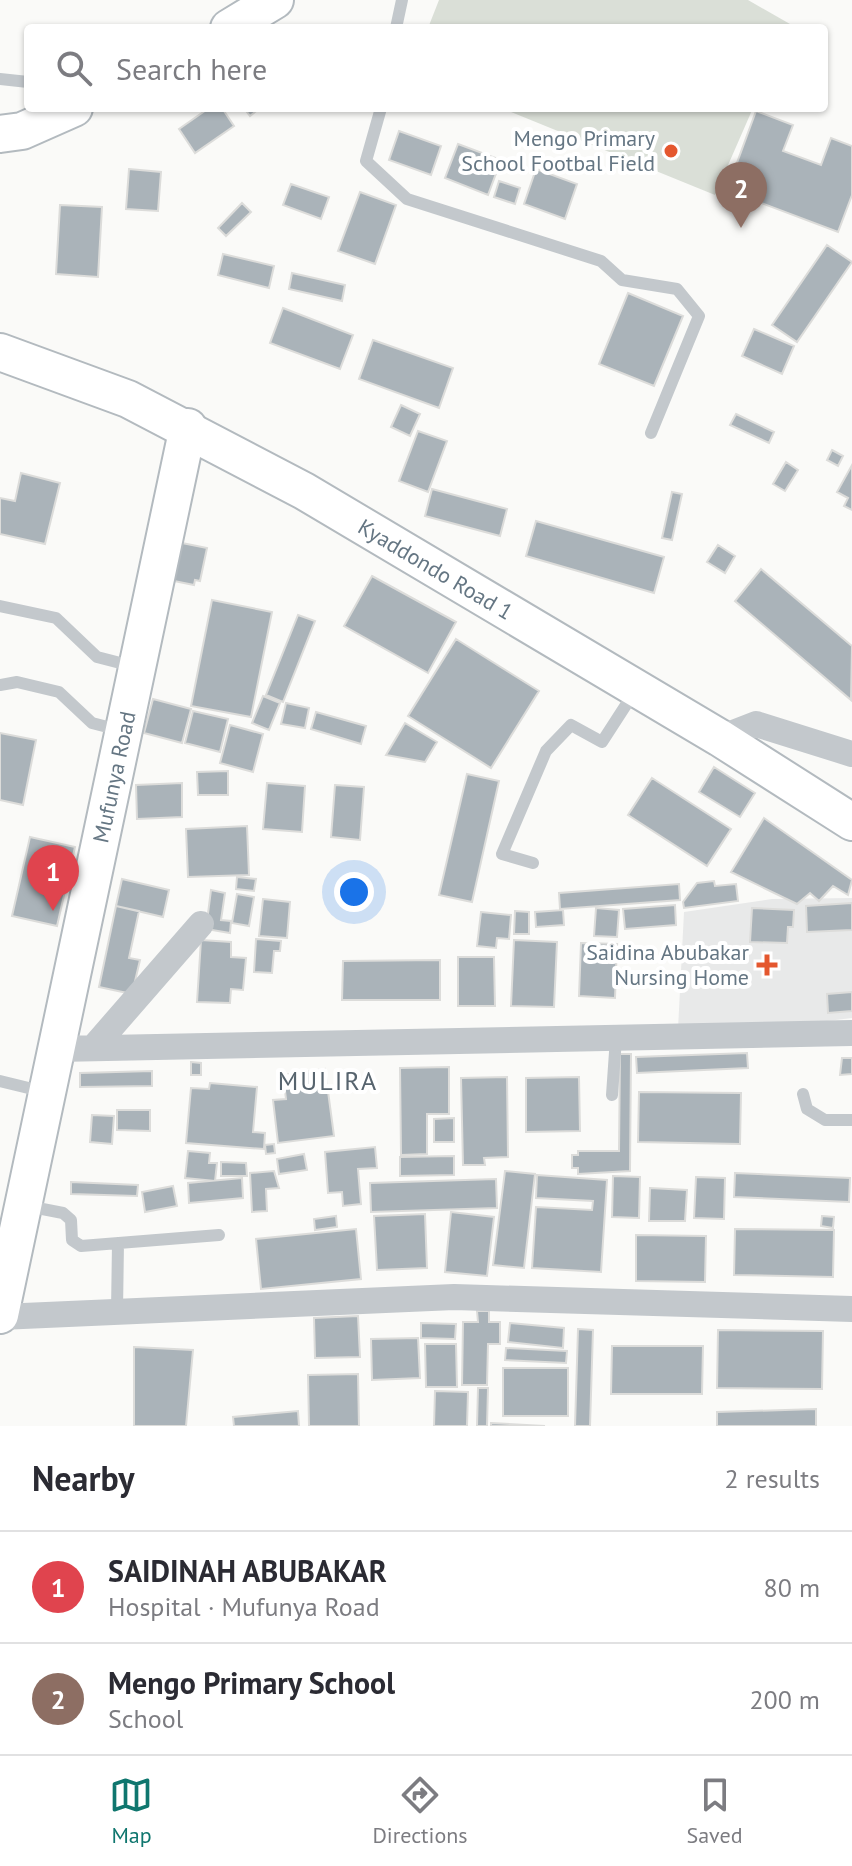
<!DOCTYPE html>
<meta charset="utf-8">
<style>
:root{--surface:#fff;--page:#f7f7f7;--text:#2b2b33;--muted:#7c7c81;--line:#e1e1e2;--accent:#0f766e}
body{margin:0;font-family:"PT Sans",sans-serif;background:var(--page);color:var(--text)}
.you{position:absolute;left:354px;top:892px;width:28px;height:28px;margin:-20px;border:6px solid #fff;border-radius:50%;background:#1a73e8;box-shadow:0 0 0 12px #1a73e833}
.badge{display:grid;place-items:center;width:52px;height:52px;border-radius:50%;background:var(--accent);color:#fff;font-size:26px;font-weight:700}
.pin{position:absolute;translate:-50% -66px;filter:drop-shadow(0 2px 4px #0008)}
.pin::after{content:'';position:absolute;top:42px;width:28px;height:24px;background:inherit;clip-path:polygon(0 0,100% 0,50% 100%)}
.list{margin:0;padding:0;list-style:none}
h2{display:flex;justify-content:space-between;align-items:center;height:104px;margin:0;padding:0 32px;font-size:34px}
h2 small{font-size:26px;font-weight:400;color:var(--muted)}
.list li{display:grid;grid-template-columns:52px 1fr auto;gap:24px;align-items:center;box-sizing:border-box;height:112px;padding:0 32px;border-top:2px solid var(--line)}
.list b{display:block;font-size:30px;white-space:nowrap}
.list p{margin:0;font-size:26px;white-space:nowrap;color:var(--muted)}
.list em{font-size:26px;font-style:normal;color:var(--muted)}
.icon{flex:none;width:44px;height:44px;fill:none;stroke:currentColor;stroke-width:2;stroke-linecap:round;stroke-linejoin:round}
.map{position:relative;flex:none;width:852px;height:1426px;overflow:hidden}
.search{position:absolute;background:var(--surface);box-shadow:0 2px 6px #0004;left:24px;right:24px;top:24px;height:88px;display:flex;align-items:center;gap:20px;box-sizing:border-box;padding:0 28px;border-radius:8px;color:var(--muted);font-size:30px}
.sheet{height:328px;background:var(--surface)}
nav{display:flex;justify-content:space-around;align-items:center;box-sizing:border-box;height:112px;border-top:2px solid var(--line);background:var(--surface);font-size:22px;color:var(--muted)}
nav a{display:grid;justify-items:center;gap:4px}
nav .on{color:var(--accent)}
.map>svg:first-child{display:block}
.built{fill:#e8e9e9}
.green{fill:#dadfd7}
.building{fill:#aab3b9;stroke:#dcdcda;stroke-width:2}
.lines{fill:none;stroke-linecap:round;stroke-linejoin:round}
.secondary-casing{stroke:#b3babf;stroke-width:40}
.lane{stroke:#c3c8cc;stroke-width:12}
.street{stroke:#c3c8cc;stroke-width:26}
.secondary{stroke:#fff;stroke-width:36}
.poi-dot{fill:#e4572e;stroke:#fff;stroke-width:3}
.labels{text-anchor:middle;stroke-width:8;stroke-linejoin:round;paint-order:stroke}
.poi-label{font-size:22px;fill:#657683;stroke:#fff;text-anchor:end}
.street-label{font-size:22px;fill:#657683;stroke:#fff}
.quarter-label{font-size:26px;letter-spacing:2px;fill:#57646e;stroke:#fff}
</style>
<div class="map">
<svg width="852" height="1426" viewBox="0 0 852 1426">
<rect width="100%" height="100%" fill="#fafaf8"/>
<path class="built" d="M852 898V1018L794 1025 678 1029 684 912 772 899Z"/>
<path class="green" d="M439 0H748L790 24 788 28H428Z
M501 108H753L715 195Z"/>
<path class="building" d="M209 108H222L234 126 195 153 179 129Z
M244 108H260L250 116Z
M756 111 793 125 783 151 821 165 831 138 852 146V195L838 232 727 190Z
M399 131 441 146 431 175 389 160Z
M458 144 501 160 488 195 445 178Z
M129 169 161 172 158 211 126 209Z
M536 169 577 184 565 219 524 204Z
M499 181 520 188 515 204 494 197Z
M291 184 329 197 321 219 283 205Z
M360 192 396 205 375 264 338 251Z
M242 203 251 212 226 236 218 228Z
M60 205 102 207 98 277 56 274Z
M827 245 852 262 797 342 772 325Z
M223 254 274 266 269 288 218 275Z
M292 273 345 285 342 301 289 289Z
M628 293 683 316 654 386 599 364Z
M283 308 353 335 340 369 270 343Z
M754 329 794 346 782 374 742 356Z
M373 340 453 368 439 408 359 379Z
M401 405 420 414 410 436 391 427Z
M736 414 774 432 769 443 730 425Z
M418 431 447 441 428 492 399 481Z
M832 450 843 456 838 466 827 460Z
M786 462 798 470 785 491 773 484Z
M852 465V510L844 506 848 498 837 492Z
M21 473 60 483 45 544 0 534V498L15 501Z
M432 489 507 509 500 536 425 516Z
M672 492 682 494 672 540 662 538Z
M536 521 664 557 654 593 526 556Z
M182 543 207 548 200 581 195 580 194 585 174 581Z
M718 545 735 556 725 573 707 562Z
M761 569 852 646 851 700 735 601Z
M372 576 456 622 428 673 344 626Z
M212 600 272 612 251 717 191 706Z
M298 615 315 621 283 702 266 695Z
M456 639 539 691 491 768 408 716Z
M263 696 280 703 269 730 252 723Z
M153 699 191 709 182 743 144 733Z
M286 703 309 708 305 728 281 724Z
M193 711 228 719 220 752 185 743Z
M316 712 366 726 361 744 311 729Z
M405 723 437 742 425 762 386 755Z
M230 725 263 734 253 772 220 763Z
M0 733 36 740 23 805 0 800Z
M714 767 755 793 740 817 699 792Z
M228 771V795H198L197 772Z
M467 774 499 781 472 902 439 895Z
M652 778 731 829 707 866 628 815Z
M182 783V817L137 819 136 785Z
M267 783 305 786 302 832 263 829Z
M335 785 364 787 360 840 331 837Z
M764 818 852 880 848 895 833 886 819 901 810 893 797 904 731 872Z
M247 826 249 875 188 877 186 829Z
M30 837 75 847 57 926 12 916Z
M237 877 256 879 254 891 236 889Z
M122 879 169 890 163 917 116 906Z
M714 881 715 886 736 884 738 901 684 908 683 902 697 883Z
M679 884 680 900 560 909 559 893Z
M211 890 225 893 221 920 231 921 230 933 206 929Z
M237 894 254 897 249 926 232 923Z
M263 899 290 902 287 938 259 936Z
M852 903V930L807 932 806 906Z
M675 905 676 925 625 929 623 909Z
M116 906 139 911 129 958 140 960 132 994 99 987Z
M596 908 619 910 617 937 594 936Z
M752 908 794 910 793 927H788L787 943 750 942Z
M563 910 564 925 536 927 535 912Z
M515 911 529 912V934H514Z
M481 912 511 915 509 939 497 938 496 948 477 946Z
M256 939 281 941 280 951H274L272 973 254 972Z
M201 940 231 942V957L246 958 243 990 231 989 230 1003 197 1002Z
M514 940 557 942 554 1007 511 1006Z
M581 943 617 944 615 998 579 996Z
M458 957H494L495 1006H458Z
M440 960V1000H342L343 961Z
M852 992V1011L828 1013 827 994Z
M747 1053 748 1068 637 1073 636 1057Z
M620 1054H631L630 1171 578 1174V1168H572V1155H578V1151H619Z
M842 1058H852V1074L840 1075Z
M191 1062 201 1063V1075H191Z
M449 1067V1114H427V1154L401 1155 400 1068Z
M325 1069 334 1136 278 1143 273 1100 286 1099 283 1075Z
M152 1071V1086L80 1087V1073Z
M507 1077 508 1157 484 1158 485 1165H463L461 1078Z
M579 1077 580 1131 526 1132V1078Z
M210 1083 257 1087 253 1132 265 1133 264 1149 186 1143 191 1088 209 1089Z
M639 1092 741 1093 740 1144 638 1142Z
M117 1110H150V1131L117 1130Z
M92 1115 114 1116 112 1144 90 1142Z
M454 1118V1142H434V1119Z
M274 1144 275 1153 266 1154 265 1145Z
M375 1147 377 1168 358 1169 361 1204 343 1206 342 1192 328 1193 325 1152Z
M188 1151 210 1153 209 1163H217L215 1181 185 1178Z
M304 1154 307 1170 279 1174 277 1159Z
M454 1156V1175L400 1176V1157Z
M221 1162 246 1163 247 1176H221Z
M274 1171 279 1188 266 1189 267 1211 252 1212 250 1173Z
M505 1171 535 1174 524 1268 493 1265Z
M735 1173 850 1178 849 1202 734 1197Z
M537 1175 607 1180 601 1272 532 1268 536 1207 592 1210 593 1201 536 1198Z
M613 1176 640 1177 639 1218 612 1217Z
M696 1177 725 1178 724 1219 694 1218Z
M242 1178 243 1198 189 1203 188 1183Z
M496 1179 497 1208 371 1212 370 1183Z
M71 1182 138 1185 137 1196 71 1194Z
M173 1186 177 1206 145 1212 142 1192Z
M650 1188 687 1190 685 1221H649Z
M451 1212 494 1217 487 1276 445 1272Z
M425 1214 427 1268 377 1270 374 1216Z
M336 1216 337 1227 315 1230 314 1219Z
M822 1216 834 1217 833 1228 821 1226Z
M356 1229 361 1279 261 1289 256 1239Z
M735 1229 834 1230 833 1277 734 1275Z
M636 1235 706 1236 705 1282 636 1281Z
M477 1311H489V1322H500V1344H488L487 1385H462L463 1322H478Z
M358 1316 360 1357 315 1358 314 1318Z
M421 1323 456 1324 455 1339 421 1338Z
M510 1323 564 1328 563 1348 508 1342Z
M578 1329 593 1330 590 1426H575Z
M718 1330 823 1331 822 1389 717 1388Z
M418 1338 420 1378 372 1380 371 1339Z
M425 1344H456L457 1387H426Z
M612 1346H703L702 1394H611Z
M134 1347 193 1350 186 1426H134Z
M506 1348 567 1351 566 1363 505 1360Z
M503 1368H568V1416H503Z
M358 1374 359 1426H309L308 1375Z
M478 1388H488L487 1426H477Z
M435 1391 468 1392 467 1426H434Z
M816 1409V1426H717V1412Z
M298 1411 299 1426H234L233 1417Z
M491 1423 545 1426H491Z"/>
<g class="lines">
<defs>
<g id="secondary">
<path d="M229 28 275 0"/>
<path d="M0 134 22 131 74 108"/>
<path id="s1" d="M0 352 128 399 304 491 720 738 852 822"/>
<path id="s2" d="M0 1315 188 427"/>
</g>
</defs>
<use href="#secondary" class="secondary-casing"/>
<path class="lane" d="M396 28 402 0
M0 79 28 82
M381 108 366 161 407 199 601 261 622 280 677 289 699 316 651 433
M0 606 56 618 97 657 132 666
M0 685 17 682 59 692 92 723 119 730
M533 863 502 854 546 751 571 725 602 742 635 691
M0 1081 45 1092
M803 1094 807 1109 825 1120H852
M612 1095 616 1038
M27 1206 63 1213 71 1220 72 1240 81 1246 219 1235
M117 1311 118 1243"/>
<path class="street" d="M720 738 756 724 852 754
M93 1048 201 924
M57 1049 852 1033
M0 1317 454 1297 852 1309"/>
<use href="#secondary" class="secondary"/>
</g>
<g class="poi-dot">
<circle cx="671" cy="151" r="8"/>
<path d="M763 953h8v8h8v8h-8v8h-8v-8h-8v-8h8z"/>
</g>
<g class="labels">
<g class="poi-label">
<text x="655" y="146">Mengo Primary<tspan x="655" dy="25">School Footbal Field</tspan></text>
<text x="749" y="960">Saidina Abubakar<tspan x="749" dy="25">Nursing Home</tspan></text>
</g>
<g class="street-label">
<text dy="8" stroke="none"><textPath href="#s1" startOffset="488">Kyaddondo Road 1</textPath></text>
<text dy="8" stroke="none"><textPath href="#s2" startOffset="550">Mufunya Road</textPath></text>
</g>
<g class="quarter-label">
<text x="328" y="1090">MULIRA</text>
</g>
</g>
</svg>
<div class="you"></div>
<div class="pin badge" style="left:53px;top:911px;background:#e0444e">1</div>
<div class="pin badge" style="left:741px;top:228px;background:#8d6e63">2</div>
<div class="search"><svg class="icon" aria-label="search" viewBox="0 0 24 24"><circle cx="10" cy="10" r="6"/><path d="M15 15l6 6"/></svg>Search here</div>
</div>
<section class="sheet">
<h2>Nearby<small>2 results</small></h2>
<ul class="list">
<li><span class="badge" style="background:#e0444e">1</span><div><b>SAIDINAH ABUBAKAR</b><p>Hospital · Mufunya Road</p></div><em>80 m</em></li>
<li><span class="badge" style="background:#8d6e63">2</span><div><b>Mengo Primary School</b><p>School</p></div><em>200 m</em></li>
</ul>
</section>
<nav>
<a class="on"><svg class="icon" aria-label="map" viewBox="0 0 24 24"><path d="M3 6l6-2 6 2 6-2v14l-6 2-6-2-6 2zM9 4v14M15 6v14"/></svg>Map</a>
<a><svg class="icon" aria-label="directions" viewBox="0 0 24 24"><path d="M12 3l9 9-9 9-9-9zM9 14v-3h6M13 9l2 2-2 2"/></svg>Directions</a>
<a><svg class="icon" aria-label="saved" viewBox="0 0 24 24"><path d="M7 4h10v16l-5-4-5 4z"/></svg>Saved</a>
</nav>
